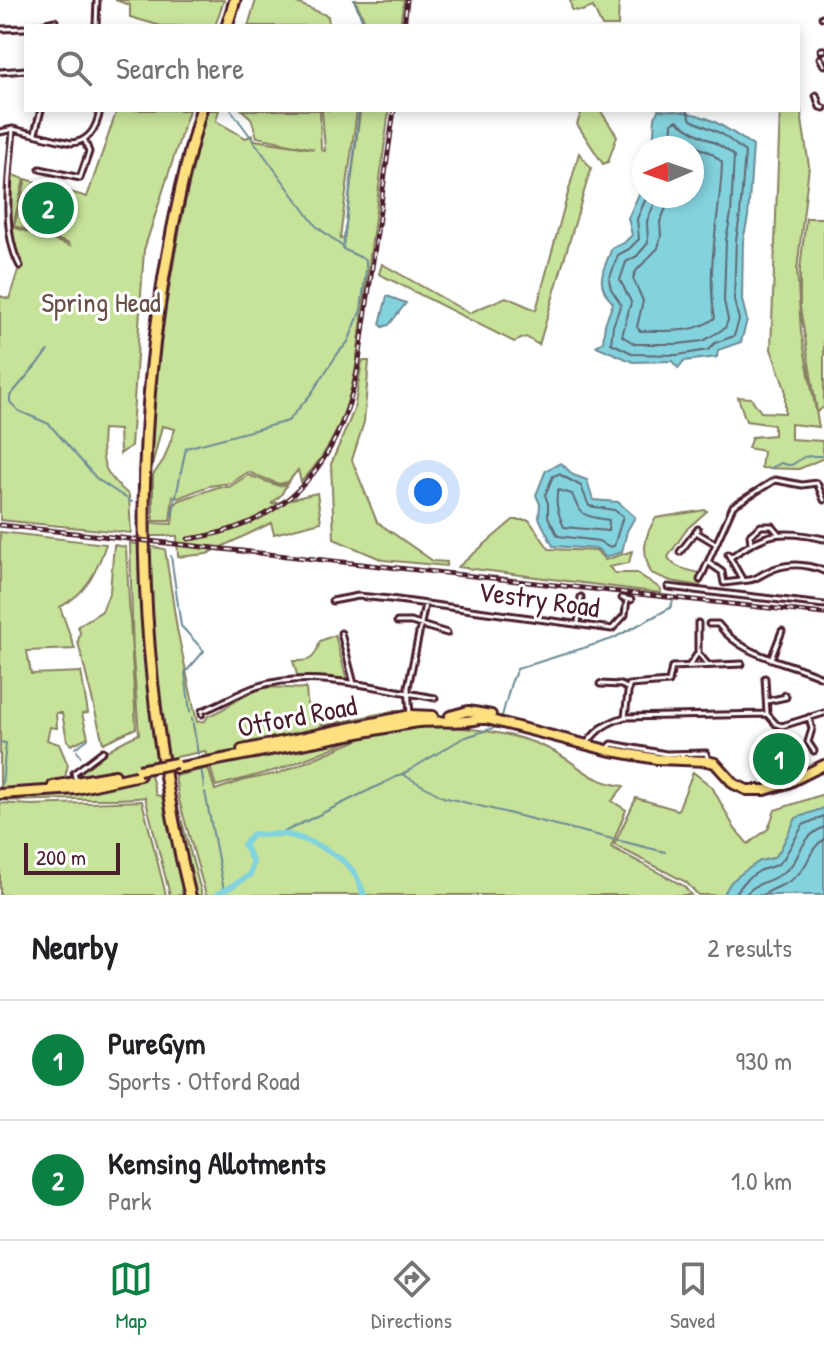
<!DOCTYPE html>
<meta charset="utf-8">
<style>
:root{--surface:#fff;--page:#f6f6f6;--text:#202124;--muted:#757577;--line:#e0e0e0;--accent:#0b8043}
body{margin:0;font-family:"Patrick Hand",sans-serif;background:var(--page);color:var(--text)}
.compass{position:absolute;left:632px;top:136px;width:72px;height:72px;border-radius:50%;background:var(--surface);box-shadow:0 4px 12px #0003;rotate:268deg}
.scale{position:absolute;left:24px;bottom:20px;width:96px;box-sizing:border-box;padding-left:8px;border:4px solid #4a1f2b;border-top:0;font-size:22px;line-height:28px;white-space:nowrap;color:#4a1f2b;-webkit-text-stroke:6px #fff;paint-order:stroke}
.you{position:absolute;left:428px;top:492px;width:28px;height:28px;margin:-20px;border:6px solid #fff;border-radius:50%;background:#1a73e8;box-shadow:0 0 0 12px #1a73e833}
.badge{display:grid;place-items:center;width:52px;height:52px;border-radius:50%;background:var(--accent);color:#fff;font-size:26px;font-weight:700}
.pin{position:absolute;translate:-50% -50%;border:4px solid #fff;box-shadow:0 2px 8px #0006}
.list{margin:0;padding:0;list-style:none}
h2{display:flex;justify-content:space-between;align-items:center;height:104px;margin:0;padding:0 32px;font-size:34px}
h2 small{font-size:26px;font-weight:400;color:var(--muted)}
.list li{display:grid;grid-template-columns:52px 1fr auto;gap:24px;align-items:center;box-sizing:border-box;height:120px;padding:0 32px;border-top:2px solid var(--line)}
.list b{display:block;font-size:30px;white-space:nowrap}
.list p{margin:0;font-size:26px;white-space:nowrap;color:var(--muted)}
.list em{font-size:26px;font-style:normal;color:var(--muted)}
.icon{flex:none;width:44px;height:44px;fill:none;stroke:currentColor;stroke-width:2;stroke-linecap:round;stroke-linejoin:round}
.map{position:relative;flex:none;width:824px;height:895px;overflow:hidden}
.search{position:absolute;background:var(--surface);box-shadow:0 4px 12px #0003;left:24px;right:24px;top:24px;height:88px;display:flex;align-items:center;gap:20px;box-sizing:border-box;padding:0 28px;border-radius:0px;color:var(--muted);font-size:30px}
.sheet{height:344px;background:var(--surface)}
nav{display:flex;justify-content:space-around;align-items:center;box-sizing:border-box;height:112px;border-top:2px solid var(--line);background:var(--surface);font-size:22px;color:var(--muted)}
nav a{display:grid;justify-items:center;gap:4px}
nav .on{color:var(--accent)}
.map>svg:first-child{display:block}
.green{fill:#c7e299;stroke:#888062;stroke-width:2}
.water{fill:#83d3de;stroke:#6c8b96;stroke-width:2}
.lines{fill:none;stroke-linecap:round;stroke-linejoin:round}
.shore{stroke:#616773;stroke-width:2}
.stream{stroke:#6c8b96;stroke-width:2}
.river{stroke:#83d3de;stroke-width:6}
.street-casing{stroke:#4a1f2b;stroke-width:9}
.primary-casing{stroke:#4a1f2b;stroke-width:14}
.highway-casing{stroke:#4a1f2b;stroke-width:15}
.street{stroke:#fff;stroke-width:3}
.primary{stroke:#fde080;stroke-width:8}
.highway{stroke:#fde080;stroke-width:9}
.rail-casing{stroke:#4a1f2b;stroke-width:5}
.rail{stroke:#fff;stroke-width:2;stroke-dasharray:6;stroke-linecap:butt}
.primary-bridge-casing{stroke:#4a1f2b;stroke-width:14;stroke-linecap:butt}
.primary-bridge{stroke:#fde080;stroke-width:8}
.labels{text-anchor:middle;stroke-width:6;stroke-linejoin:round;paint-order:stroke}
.park-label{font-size:28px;fill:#695046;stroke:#fff}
.street-label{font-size:28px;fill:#4a1f2b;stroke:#fff}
</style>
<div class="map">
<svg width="824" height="895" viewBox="0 0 824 895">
<rect width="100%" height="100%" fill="#fff"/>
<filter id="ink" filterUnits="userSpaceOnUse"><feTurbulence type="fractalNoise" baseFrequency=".0125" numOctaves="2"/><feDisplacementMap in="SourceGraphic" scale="16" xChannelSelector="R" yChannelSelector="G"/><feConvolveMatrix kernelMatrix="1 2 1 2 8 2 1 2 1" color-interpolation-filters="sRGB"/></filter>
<g filter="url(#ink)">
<path class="green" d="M115 0H224L215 26H161L130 17V5Z
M256 0H290L328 16 329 26H248Z
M355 0H404L400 26H367Z
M570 0H619L618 26H602L593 7 582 11 572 10Z
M798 93 809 166 797 270 801 332 819 427 791 424V439L822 441 824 458 799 469 761 468 763 451 748 448 752 437 774 435V425L746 421 738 397 751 398 761 412 785 413V389L771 349 780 110H798Z
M117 110H189L144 250 131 446 120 454 119 430 103 429C100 463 103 473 129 495L131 533 0 520V296L9 299 20 264C5 240 3 202 10 174L24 179 13 227 70 246 68 243 14 226 26 179 87 197Z
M207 110H219L216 121 246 138 252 135 255 140 314 149 257 137 251 118 242 110H320L321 150 325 151 322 110H357L340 238 344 239 360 112 389 110 355 372C346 415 332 450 301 482L298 470 288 482 279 484 248 472 231 483 209 486 178 498 173 496 170 521H153V475L164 459 175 429 162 426 151 470 149 465C157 345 176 227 207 110Z
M582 110H600L617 136 608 162 603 164 577 124Z
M579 153 591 168 539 345 526 337 514 342 379 274 382 264 469 313 506 297 536 310Z
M806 218H824V407L817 412 800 307V269Z
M362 361H369L364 422 352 460 377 522 433 561 447 562 446 566 383 560 334 539 331 464 354 410Z
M248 475 279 486 287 484 281 495 271 504 317 493 321 522 274 534 271 523 207 554 178 557 177 536H149V523L172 524 174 505 180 500 218 487H229Z
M705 510 707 511 687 529 668 557C673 568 688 570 700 573L698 580 701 581 700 586 671 581 651 573C642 552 643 537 656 518Z
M513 520H529L549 549 597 551 605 560 632 551 629 563 609 567 615 573H637L661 589V593L458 567Z
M0 532 106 544C97 571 87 593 60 607L75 649 27 651 31 674 81 672 88 713 82 714 88 737 71 745 67 740 62 713H56L57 728 50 727 47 740 59 744 68 765 65 777 79 776 80 770C99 756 117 743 139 734L133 656 130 543 165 549 177 629 197 722 205 721 208 716C227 710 240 695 261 689 277 685 291 690 306 688L308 713 325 714 329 717 321 726 398 710 400 714 351 724 355 739 280 769 216 786 205 751 148 763 156 795 176 800 202 895H170L145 797C124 800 104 799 82 799 54 799 28 802 0 800Z
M114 545 126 547 136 728 103 743 78 642 80 632 78 626 102 611 110 591Z
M335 635 347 680 298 678 293 661C312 662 315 658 320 641Z
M426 725C465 728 512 731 547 748 579 762 585 781 624 786L612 801 626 810 611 847 684 886 691 895H206L179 800 175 776 208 768 215 790 245 780 279 773 356 741 358 737Z
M693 772 712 787 735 829 748 844 768 829 775 810 824 794V895H698L686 882 614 845 636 798 678 810Z
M142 801 166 895H0V803L31 805Z"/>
<path class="water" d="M658 110C701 110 718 122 753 146L748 217 743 241 742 300 747 320 741 342 718 350 717 357 684 361 678 368 672 361 633 362 596 346 603 342 605 324 613 303C594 283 603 271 612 248L624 243 632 235 628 218 644 183V196H692V148H653L655 118Z
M387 296 406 303 389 325 383 327 380 324Z
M561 463 573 475 587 480 593 500 618 502 635 517 627 531 622 552 605 557 598 549 553 546 539 518 540 504 536 495 546 470Z
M824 808V895H723L731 882 742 873 760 861 773 858 779 852 796 818Z"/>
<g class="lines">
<path class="shore" d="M647 196 637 219 639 239 629 249 618 255 609 280 611 289 621 304 613 326 611 343 634 354 678 355 708 350 715 343 734 336 739 320 734 300 736 240 740 215 745 152 722 134 691 120 687 110
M658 196 647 221 648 243 637 256 626 262 620 280 631 302 622 336 635 344H678L703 341 725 328 728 320 724 301 726 240 731 214 734 156C718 140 693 136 677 120L672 123 671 148
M671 196 660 222 661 236 658 248 636 271 633 278 643 301 637 327 640 331C668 330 692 335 715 318 705 267 721 214 722 162L711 153 688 143 684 144 683 148
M559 474 581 486 589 506 614 510 623 516 614 546 608 547 599 541 558 536 548 517V503L545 495 553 476Z
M558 490 572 494C581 518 585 516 609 520L608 531 564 527C559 517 554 501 558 490Z
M734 895 747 879 761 870 777 865 784 858 803 825 824 816
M745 895C756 882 770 882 783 873 804 858 796 840 824 827
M763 895C776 886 790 885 801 871 810 861 811 846 824 840"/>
<path class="stream" d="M354 0 365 26
M231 110 316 226 343 247
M359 110 343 249 366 260V268
M48 351 10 396V402L19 411 49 424 97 479 132 502
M768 469 781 463C793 468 794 463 802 458 807 455 815 456 821 456
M172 516 186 448 288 421 311 394 338 353 348 342 361 310 366 270
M171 556 181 626 204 651 185 673 190 712
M192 718 198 754
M501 720 511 683 517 669 612 639 670 608 673 601
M0 742 6 743 2 785
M75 748 88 739
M77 751 81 757
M201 767 204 787
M403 774 463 738 500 726
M205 792 224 890
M280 834 402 774 443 797 665 852"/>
<path class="river" d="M217 895 250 875 253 862 244 845 253 834C263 836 270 834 279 834 303 835 339 853 353 871 358 878 361 887 364 895"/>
<defs>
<path id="street" d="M822 17H824
M33 26 55 21
M96 26 97 0
M0 29 26 28
M821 50H824
M820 58 824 65
M0 72 26 70
M816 95 820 107 824 108
M13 129C10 172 0 229 20 266
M0 132 13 129 71 143C90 142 97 127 100 110
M35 133 41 110
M40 169 80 178 89 152 85 141
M696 532 716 544
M751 543 750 535 761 526H772L778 533
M680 552 698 529
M728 554 742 579
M731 557C768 531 780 530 824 539
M709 563 722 572 724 583C732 582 741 581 749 580 755 580 762 574 767 572 786 562 804 563 824 571
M700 580 733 506 775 480 802 485 817 483 824 500
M668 587 824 605
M622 598 631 600
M332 601 358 596 390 599 612 629 625 615 627 599
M397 622H411L447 633
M578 623 581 597
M709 624H718C744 659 787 660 824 678
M341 633 354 684
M698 653 708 665
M771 659 782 631
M689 666 698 653V623
M765 678 767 714
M600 684 621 685 627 688
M767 701 786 697 785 695
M202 714V711C222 704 239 692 259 686 312 669 382 689 435 698
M410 714 408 687 425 604
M625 717 629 685 669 682 672 667 742 664
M809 717 812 729 808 742 814 751
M588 742C598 728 609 722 625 717L767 714 776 724 782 726 824 713
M609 747 612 744 666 754 706 753 707 757
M76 781 74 773 103 751"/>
<path id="primary" d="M450 716 468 711 491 715
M242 750 411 715 433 716
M176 768 411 723C436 719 461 725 483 718L607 750 657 759 707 761 715 763 734 784 747 790H765L788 783 824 765
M53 786 115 775
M0 794 76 789 140 775"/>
<path id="highway" d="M227 26 235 0
M190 895C126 635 128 368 201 110"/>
</defs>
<use href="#street" class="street-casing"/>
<use href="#primary" class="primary-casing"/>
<use href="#highway" class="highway-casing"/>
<use href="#street" class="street"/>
<use href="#primary" class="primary"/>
<use href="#highway" class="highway"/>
<defs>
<path id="rail" d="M404 26 407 0
M0 525 824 614
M188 539C288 525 339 465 358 368L394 110"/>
</defs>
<use href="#rail" class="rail-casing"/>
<use href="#rail" class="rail"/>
<defs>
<path id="primary-bridge" d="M139 770 176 763"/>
</defs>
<use href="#primary-bridge" class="primary-bridge-casing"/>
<use href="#primary-bridge" class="primary-bridge"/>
</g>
</g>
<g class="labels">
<g class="park-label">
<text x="101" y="312">Spring Head</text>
</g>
<g class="street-label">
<text transform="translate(539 599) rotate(8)" y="10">Vestry Road</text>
<text transform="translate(297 716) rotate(-11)" y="10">Otford Road</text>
</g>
</g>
</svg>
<svg class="compass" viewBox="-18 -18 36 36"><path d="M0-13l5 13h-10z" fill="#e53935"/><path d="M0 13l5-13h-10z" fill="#757577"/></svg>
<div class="scale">200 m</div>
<div class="you"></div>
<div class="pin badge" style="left:779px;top:759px">1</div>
<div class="pin badge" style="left:48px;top:208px">2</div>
<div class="search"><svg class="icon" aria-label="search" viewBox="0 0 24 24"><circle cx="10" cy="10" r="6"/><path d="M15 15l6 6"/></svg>Search here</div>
</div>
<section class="sheet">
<h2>Nearby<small>2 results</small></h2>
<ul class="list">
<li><span class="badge">1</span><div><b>PureGym</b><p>Sports · Otford Road</p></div><em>930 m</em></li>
<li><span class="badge">2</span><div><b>Kemsing Allotments</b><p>Park</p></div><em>1.0 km</em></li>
</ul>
</section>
<nav>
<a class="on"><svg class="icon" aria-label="map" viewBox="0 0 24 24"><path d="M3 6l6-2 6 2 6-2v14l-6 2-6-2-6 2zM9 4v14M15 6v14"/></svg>Map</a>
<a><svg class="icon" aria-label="directions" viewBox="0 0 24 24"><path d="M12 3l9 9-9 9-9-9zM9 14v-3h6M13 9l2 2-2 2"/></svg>Directions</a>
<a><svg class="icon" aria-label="saved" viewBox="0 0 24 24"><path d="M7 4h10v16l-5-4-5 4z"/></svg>Saved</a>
</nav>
